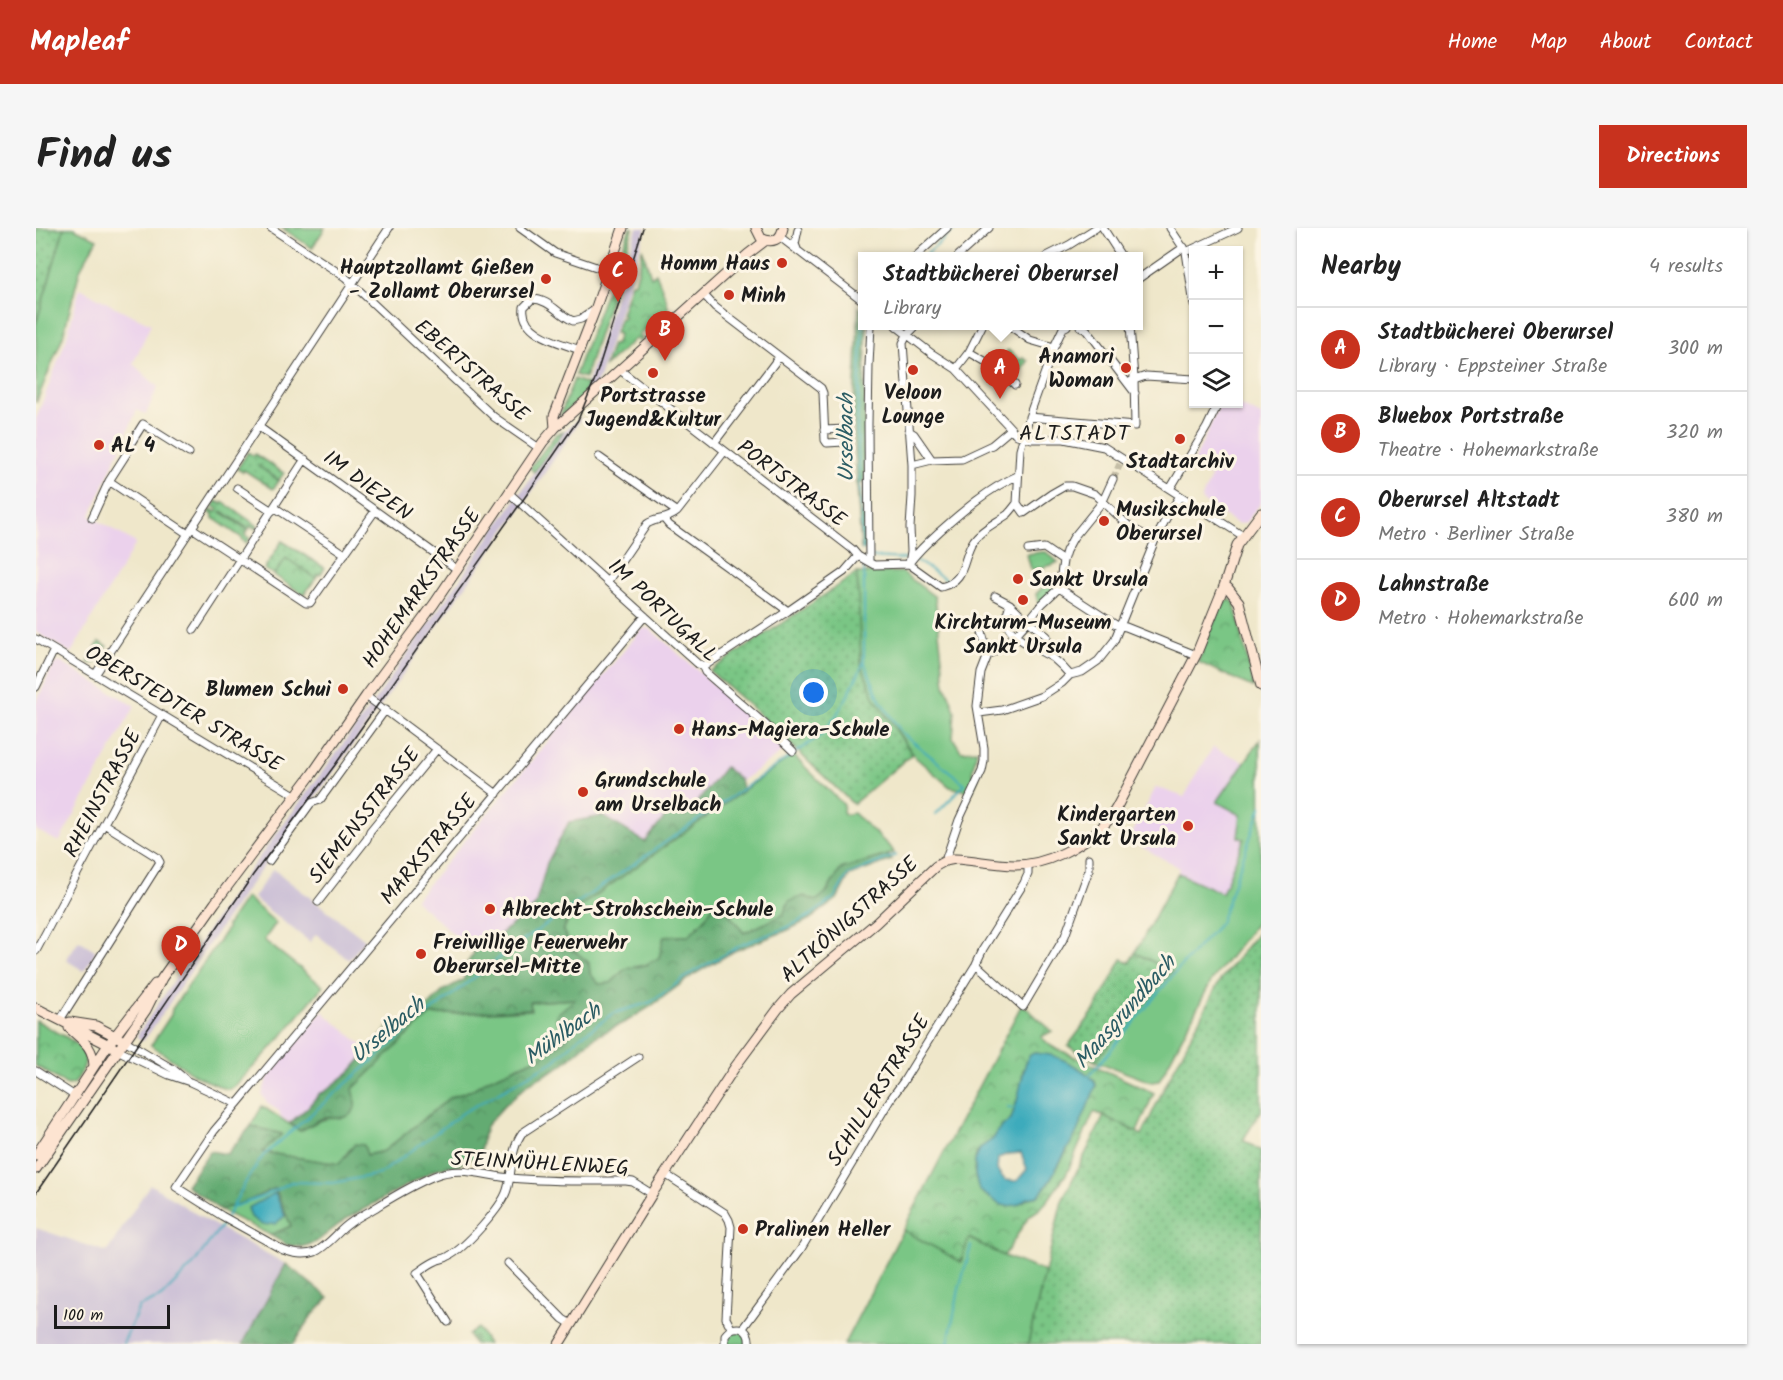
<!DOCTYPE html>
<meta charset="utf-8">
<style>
:root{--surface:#fff;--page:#f6f6f6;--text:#222;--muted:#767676;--line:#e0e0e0;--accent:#c8321e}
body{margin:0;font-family:Kalam,sans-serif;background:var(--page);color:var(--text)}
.controls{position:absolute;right:18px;top:18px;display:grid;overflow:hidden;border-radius:0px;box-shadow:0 2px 4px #0004}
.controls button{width:54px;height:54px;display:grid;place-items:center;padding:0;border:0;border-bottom:2px solid var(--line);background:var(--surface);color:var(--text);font:30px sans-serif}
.scale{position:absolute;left:18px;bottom:15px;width:116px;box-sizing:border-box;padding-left:6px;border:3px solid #1c1c1c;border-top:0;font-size:16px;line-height:21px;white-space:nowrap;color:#1c1c1c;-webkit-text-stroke:4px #fcf5e5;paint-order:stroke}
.you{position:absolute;left:778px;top:465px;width:21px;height:21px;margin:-15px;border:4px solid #fff;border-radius:50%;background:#1a73e8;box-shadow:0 0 0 9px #1a73e833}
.badge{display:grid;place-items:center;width:39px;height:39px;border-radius:50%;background:var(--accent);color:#fff;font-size:20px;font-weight:700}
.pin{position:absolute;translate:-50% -50px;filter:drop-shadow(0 2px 3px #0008)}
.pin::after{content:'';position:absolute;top:32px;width:21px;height:18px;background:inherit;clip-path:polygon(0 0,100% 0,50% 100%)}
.popup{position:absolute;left:822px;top:24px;width:285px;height:78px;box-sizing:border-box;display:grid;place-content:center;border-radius:0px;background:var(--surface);filter:drop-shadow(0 2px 4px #0005);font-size:20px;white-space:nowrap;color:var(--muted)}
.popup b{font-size:22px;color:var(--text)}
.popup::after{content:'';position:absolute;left:50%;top:100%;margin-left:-12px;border:12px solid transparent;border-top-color:var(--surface)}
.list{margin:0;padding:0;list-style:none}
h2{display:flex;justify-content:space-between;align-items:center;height:78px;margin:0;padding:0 24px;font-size:26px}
h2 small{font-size:20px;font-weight:400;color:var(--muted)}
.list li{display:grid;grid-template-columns:39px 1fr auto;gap:18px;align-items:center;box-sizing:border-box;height:84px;padding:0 24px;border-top:2px solid var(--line)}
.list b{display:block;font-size:22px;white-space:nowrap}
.list p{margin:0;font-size:20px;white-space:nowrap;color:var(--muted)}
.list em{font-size:20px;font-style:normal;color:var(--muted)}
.icon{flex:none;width:33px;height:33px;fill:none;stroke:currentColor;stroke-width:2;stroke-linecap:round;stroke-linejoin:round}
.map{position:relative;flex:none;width:1225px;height:1116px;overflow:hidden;border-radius:0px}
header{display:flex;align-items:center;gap:36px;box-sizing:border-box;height:84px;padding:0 30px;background:var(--accent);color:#fff}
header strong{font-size:28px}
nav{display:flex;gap:33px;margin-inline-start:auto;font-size:21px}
.intro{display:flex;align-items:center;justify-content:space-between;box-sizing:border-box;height:144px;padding:0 36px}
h1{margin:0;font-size:42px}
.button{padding:15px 27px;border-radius:0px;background:var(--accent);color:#fff;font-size:21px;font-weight:700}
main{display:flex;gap:36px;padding:0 36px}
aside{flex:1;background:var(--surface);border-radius:0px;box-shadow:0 2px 4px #0004}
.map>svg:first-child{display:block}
.built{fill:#ebd1ec}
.industrial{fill:#cbbfd6}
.grass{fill:#7ac685;stroke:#4b7150;stroke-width:1.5}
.forest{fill:url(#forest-crowns);stroke:#406447;stroke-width:1.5}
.cemetery{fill:url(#cemetery-stones);stroke:#4b7150;stroke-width:1.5}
.park{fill:url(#park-crowns);stroke:#4b7150;stroke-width:1.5;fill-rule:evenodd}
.garden{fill:url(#garden-dots);stroke:#4b7150;stroke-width:1.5}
.water{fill:#3eabbc;stroke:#2d646c;stroke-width:1.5;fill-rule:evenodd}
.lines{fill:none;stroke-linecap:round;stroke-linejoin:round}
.stream{stroke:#3eabbc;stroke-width:2}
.street-tunnel{stroke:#c5bea7;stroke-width:7;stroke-dasharray:7 3.5;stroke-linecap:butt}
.street-casing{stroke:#3c3a36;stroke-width:9}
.secondary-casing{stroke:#3c3a36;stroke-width:11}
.street{stroke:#fff;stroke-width:7}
.secondary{stroke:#fde4d1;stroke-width:9}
.tram{stroke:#1c1c1c;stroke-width:1.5}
.poi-dot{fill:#c8321e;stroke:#fcf5e5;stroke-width:2}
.labels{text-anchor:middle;stroke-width:6;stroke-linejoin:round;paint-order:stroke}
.poi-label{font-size:21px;font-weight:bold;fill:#1c1c1c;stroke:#fcf5e5;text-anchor:start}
.street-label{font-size:21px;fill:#1c1c1c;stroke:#fcf5e5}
.neighbourhood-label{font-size:22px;letter-spacing:1.5px;fill:#1c1c1c;stroke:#fcf5e5}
.water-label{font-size:22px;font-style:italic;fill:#2b5c64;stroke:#fcf5e5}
</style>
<header>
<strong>Mapleaf</strong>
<nav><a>Home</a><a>Map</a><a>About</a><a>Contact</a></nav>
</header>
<div class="intro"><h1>Find us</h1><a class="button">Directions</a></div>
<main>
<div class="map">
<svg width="1225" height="1116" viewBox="0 0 1225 1116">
<defs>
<pattern id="forest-crowns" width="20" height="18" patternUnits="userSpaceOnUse" patternTransform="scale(1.5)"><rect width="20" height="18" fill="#63ab72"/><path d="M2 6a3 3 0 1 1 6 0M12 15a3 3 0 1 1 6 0" fill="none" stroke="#518a5d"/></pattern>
<pattern id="cemetery-stones" width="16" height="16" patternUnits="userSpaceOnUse" patternTransform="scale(1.5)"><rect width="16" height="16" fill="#7ac685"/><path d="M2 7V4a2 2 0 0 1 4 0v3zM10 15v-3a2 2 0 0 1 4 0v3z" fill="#63a06c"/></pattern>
<pattern id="park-crowns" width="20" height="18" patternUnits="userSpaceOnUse" patternTransform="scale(1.5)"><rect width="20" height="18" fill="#7ac685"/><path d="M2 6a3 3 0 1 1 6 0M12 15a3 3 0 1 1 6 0" fill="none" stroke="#63a06c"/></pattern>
<pattern id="garden-dots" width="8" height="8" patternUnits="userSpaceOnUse" patternTransform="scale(1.5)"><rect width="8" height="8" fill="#7ac685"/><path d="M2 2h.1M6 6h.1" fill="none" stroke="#63a06c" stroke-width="1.8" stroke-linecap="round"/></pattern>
</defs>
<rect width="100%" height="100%" fill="#fcf5e5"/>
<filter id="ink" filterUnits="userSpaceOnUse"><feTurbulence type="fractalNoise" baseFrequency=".0167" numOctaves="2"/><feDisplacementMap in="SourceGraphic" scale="12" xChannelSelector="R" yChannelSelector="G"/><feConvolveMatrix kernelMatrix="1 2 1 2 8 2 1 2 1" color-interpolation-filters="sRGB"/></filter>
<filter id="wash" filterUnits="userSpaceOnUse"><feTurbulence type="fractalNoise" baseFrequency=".008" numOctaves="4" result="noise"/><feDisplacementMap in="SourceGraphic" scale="24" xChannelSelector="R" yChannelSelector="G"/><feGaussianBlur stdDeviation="1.35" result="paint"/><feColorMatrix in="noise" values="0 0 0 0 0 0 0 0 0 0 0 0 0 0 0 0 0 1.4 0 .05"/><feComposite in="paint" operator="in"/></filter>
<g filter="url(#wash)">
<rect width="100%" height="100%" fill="#efe7ca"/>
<path class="built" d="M44 60 77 78 115 96 97 136 122 159 110 186 101 182 54 288 100 315 35 425 0 404V191L30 112Z
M1184 176H1201L1225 188V275L1210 294 1202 296 1165 272 1175 249 1156 238Z
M613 400 749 519 741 528 447 732 379 672 606 401Z
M24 434 99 478 23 614 0 602V475L18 436Z
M1177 519 1209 534 1181 574 1205 587 1202 608 1208 611 1186 666 1142 645 1144 640 1093 612 1120 559 1148 569Z
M286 783 333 823 315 843 288 864 284 865 272 879 254 895 245 889 243 883 232 876 226 867 232 848Z"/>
<path class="industrial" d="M601 0H610L563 150 559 159 547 168Z
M547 188 483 283 294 549 207 666 114 804 107 813 102 810 101 807 204 655 332 482 527 204Z
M237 641 329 712 313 732 280 706 274 714 217 670Z
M43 712 60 723 48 743 30 732Z
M114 956 171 993 250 1036 207 1116H0V1000L71 1024Z"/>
<path class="grass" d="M28 0H38L61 11 44 42 27 108 0 175V96Z
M246 0H289L276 20Z
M594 0H597L549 150 539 147Z
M538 151 551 156 547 168 526 187 525 185Z
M527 204 498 244 494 240 520 206Z
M1006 324H1010L1022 334 1016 337 995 342 991 326Z
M866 344 899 369 909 457 915 471 919 483 917 510 925 523 941 522 936 545 942 549 936 564 914 559 879 529 839 471 825 436 821 345Z
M1011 355 1016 356 1021 359 1003 378 1000 366Z
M1224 512 1225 689 1176 752 1123 853 1115 854 1059 833 1136 743 1099 725 1142 645 1186 665 1208 611 1202 609 1205 587 1181 574Z
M757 527 808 577 807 584 809 587 818 585 856 621 858 625 805 641 790 665 780 673 708 705 681 671 668 692 652 708H628L624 730 609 737 589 741 575 755 563 756 554 746 553 735 536 721 527 703 535 685Z
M210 669 240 695 228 712 287 758 242 813 200 857 194 861H190L160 848 115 817 135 787 136 781 191 701V697Z
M540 771 529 803 534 807 523 817 504 829 453 851 436 862 415 869 348 923 330 927 314 921 303 936 225 924 246 906 215 898 226 878 264 903C281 893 289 889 309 889L316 861 378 801 394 787 495 782 494 774Z
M239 960 255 998 234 1007 184 982 212 973Z
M867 1002 925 1034 932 1010 968 1028 1009 1044 992 1116H808Z
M705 1102 710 1108V1116H692L691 1111 694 1104Z"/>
<path class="forest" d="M823 79 826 81V98H831L829 137V255H823L825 287H830V322L825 321 817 191Z
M689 539 704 552 707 563 535 685 527 703 536 721 553 735 554 746 563 756 575 755 589 741 609 737 623 730 628 708H652L668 692 681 671 708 705 747 687 753 673 768 668 780 673 790 665 805 641 852 627 856 632 813 648 801 671 774 691 752 702 698 723 657 747 614 779 591 793 559 809 525 838 492 856 469 877 450 898 442 932 432 930 423 937 400 941 310 991 280 1014 266 1019 251 1017 234 1007 255 998 239 960 212 973 184 982 150 957 174 923 191 926 215 898 246 906 226 924 303 936 319 916 328 917 331 927 348 923 415 869 436 862 453 851 504 829 523 817 534 807 521 795 520 787 539 771 494 774 495 781 394 787 378 801 317 861C320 871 323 885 309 889 302 891 293 888 285 891 278 894 271 899 264 903L254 895 272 879 284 865 288 864 315 843 359 792 365 801 373 797 408 762 427 752 431 743 429 738 438 725 435 718 444 721 457 712 499 678 511 635 533 594 567 588 609 614 637 579 650 588Z
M250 1036 293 1070 274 1090 257 1116H207Z"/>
<path class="cemetery" d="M442 1100 452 1116H438L432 1107Z"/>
<path class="park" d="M606 20 615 49 620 45 631 73 633 85 617 101 613 98 603 107 606 111 604 114 600 110 569 138 576 116 579 117 583 106 579 105 584 90H588V88L585 87 595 55H599L605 31Z
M972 122 984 132 987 130 992 133 985 144 964 137Z
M250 330 280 350 268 367 238 347Z
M1193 371 1198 374 1218 460 1162 434C1168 421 1182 377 1193 371Z
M63 414 71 418 61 433 59 435H52Z
M986 776 1016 803 1005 809 1015 818 1118 865 1101 904 1058 884 1031 945 1012 972 1004 981 993 988 968 1028 933 1010 925 1034 867 1002ZM998 825 1018 828 1059 853 1060 858 1031 923 1011 957 1002 968 992 970 987 974 963 976 943 962 938 942 940 926 944 920 957 911 969 896 975 891 984 864 987 842Z
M0 792C10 798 20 804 30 809 55 824 54 833 38 856L31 857 0 838Z"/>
<path class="garden" d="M0 0H28L0 96Z
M212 224 218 228 219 226 248 245 243 252 221 237 243 253 237 261 208 242 207 244 201 241Z
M180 273 186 276 187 274 222 298 220 301 215 298 213 301 186 283 185 284 212 302 209 307 214 310 211 315 206 312V310L177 290V287L173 284 175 281 180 284 182 282 177 278Z
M246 313 289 340 284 347 282 346 280 350 250 330 238 347 228 341Z
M821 345 825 436 839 471 876 526 817 576 714 478 674 443Z
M1225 701V883L1207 912 1225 923V1116H992L1026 973 1068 888 1106 907 1127 862 1184 752Z
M1099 725 1136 743 1059 833 1032 818 1058 783 1086 731 1093 735Z"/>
<path class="water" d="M998 825C1005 826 1012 826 1018 828 1029 832 1058 846 1060 858L1041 904 1011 957 1002 968 992 970 981 977 970 978 963 976 943 962 939 947V933L944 920 957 911 964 900 975 891 981 873 990 833 994 827ZM985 925 991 941 981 953 969 952 961 942 962 930 972 926Z
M239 965 249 988 239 996 226 997 215 989 212 980Z"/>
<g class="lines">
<path class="stream" d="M889 28 920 0
M827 98 821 199 827 322
M837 329 869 331
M879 332 913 353
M828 434 844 472 866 505 929 556 900 586
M1052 849 1138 746 1184 695 1225 579
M972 879 981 881
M197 979 228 968 255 954 297 955 344 946 428 884 518 833 544 809 578 785 615 774 657 744 707 716 750 700 775 687 798 670 812 647 860 627
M87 1116 103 1079 125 1069 156 1038 188 994 212 950 227 928 380 795 476 720 785 507 798 491 810 471 828 434V339
M912 1116 923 1061 935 1018"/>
</g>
</g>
<g filter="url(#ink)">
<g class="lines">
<path class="street-tunnel" d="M1077 251 1084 236"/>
<defs>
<path id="street" d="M235 0 309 49 458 189 503 220
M484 0 519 25 572 43
M1067 0 1085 28
M1134 0 1150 24 1158 77
M744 9 826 72
M761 21 759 16 762 2
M1150 24 1202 0
M880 28 911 0
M922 28 953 0
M1011 28 1033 17 1060 0
M1102 51 1148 19
M668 67 679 79 785 160 787 165 789 212 791 215 808 214 810 212V201L788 202
M860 98 895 125 920 141 981 207 996 211H1028L1068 219 1207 308
M974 98 994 112 1018 119
M1031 98 1027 100 1018 119 995 183 984 221 981 275 988 285 1015 266 1029 258H1036L1059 266 1095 300 1119 312
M1044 98 1051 102 1099 165
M544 122C525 115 484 106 488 79L496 71C513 71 522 86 537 93L545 91 557 83
M933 124 964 142 979 157
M920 141 933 124 946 98
M584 142 816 321 822 328 838 337 873 336 905 359C932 352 925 331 938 312 947 300 960 295 972 286 975 283 978 279 981 275
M1095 153 1110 148 1158 151
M993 189 1099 198 1098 150 1094 98
M223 199 422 342
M873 203 878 206 896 232
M678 215 743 129
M563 229 641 284
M876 237 896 232 926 231 956 217 975 201
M73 253 152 306
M201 260 236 283
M1134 261 1171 199 1182 176
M473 265 662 436 666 437 669 444 731 498 757 523
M238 279 309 326
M56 290 73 253 91 225 95 215 107 196 153 225
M628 291 633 297 752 383
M156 300 270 375H274L339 283
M992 322 1008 320 1027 333
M833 333 832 196 833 137 835 98
M874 334C883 322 893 313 904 303 928 282 952 261 981 248
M873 336 875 323 874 300 876 268V237L867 115 871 107 880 98
M572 353 611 296C621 289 630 293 641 284L688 224
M1023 360 1080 397 1090 399 1160 427
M974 376 969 391C974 411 1000 420 1017 430 1023 435 1029 441 1034 447
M158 402 269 231
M1011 408 992 393 1006 376 1023 360 1027 333 1030 323 1037 310 1067 273 1077 251
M0 411 259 567
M952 427C968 418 980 408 992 393L974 376 959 368
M666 437H670L752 383 808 344 822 328
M59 447 353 0
M0 459 18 422
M330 468 461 566
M943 485 966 482 1006 468 1026 455 1034 447 1046 444 1062 433 1078 413 1119 312 1133 285 1144 268
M233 633 275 575 284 572 350 481
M909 633 923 592 946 543 948 533V520L941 478 945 445 952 427 944 397
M282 674 331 611 334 603 401 521
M0 723 126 487
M940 736 987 779 1029 708 1053 642V630
M24 792 124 634 121 629 68 596
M88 812 137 841 149 851
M81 822 133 847 154 854 201 876 178 903 140 959 186 988 247 1022C258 1026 268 1028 279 1024 292 1018 302 1003 314 995 323 988 333 984 342 978 360 967 379 956 398 948 424 937 449 948 475 950 513 954 552 953 590 953L597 954 616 966
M0 843 39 868
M201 876 609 388
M629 946 689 985 693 992 695 999 690 1090 695 1100
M472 1035 527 1091 535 1096
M412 1094 381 1045C387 1041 393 1036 400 1033 404 1031 409 1031 413 1028 429 1020 466 979 471 962 477 943 474 922 486 905L602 829
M707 1100 765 1021 854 872 867 854 940 736 947 721 988 655 992 646V636
M689 1116V1107C699 1094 715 1100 713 1116"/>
<path id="secondary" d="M720 0 725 10C736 16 745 12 747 0
M519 200 518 188 559 82 587 0
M1188 358 1192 360 1203 374 1225 458
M0 780 77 819
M34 794 60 798 83 810
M33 800C47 813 57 818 58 838
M0 927 72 817 119 756
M0 941 110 782 126 750 179 675 276 546 330 468 398 376 507 214 519 200 712 26 729 13
M523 1116 616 966 699 839 742 781 755 766 840 695 900 638 909 633 919 631C939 632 959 637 979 637 1011 637 1044 619 1067 598 1075 591 1080 581 1085 571L1160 427 1188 358 1201 317 1225 285"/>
</defs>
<use href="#street" class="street-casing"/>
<use href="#secondary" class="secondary-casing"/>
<use href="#street" class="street"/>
<use href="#secondary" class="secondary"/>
<path class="tram" d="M0 965 217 647 299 537 489 269 542 192 559 151 607 0"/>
</g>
</g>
<g class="poi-dot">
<circle cx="746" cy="35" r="6"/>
<circle cx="510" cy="51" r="6"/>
<circle cx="693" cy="67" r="6"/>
<circle cx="1090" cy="140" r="6"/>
<circle cx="877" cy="142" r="6"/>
<circle cx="617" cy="145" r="6"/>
<circle cx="1144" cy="211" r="6"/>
<circle cx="63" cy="217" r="6"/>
<circle cx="1068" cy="293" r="6"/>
<circle cx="982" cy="351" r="6"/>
<circle cx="987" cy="372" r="6"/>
<circle cx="307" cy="461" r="6"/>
<circle cx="643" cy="501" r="6"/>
<circle cx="547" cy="564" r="6"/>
<circle cx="1152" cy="598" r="6"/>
<circle cx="454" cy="681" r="6"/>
<circle cx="385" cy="726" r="6"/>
<circle cx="707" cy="1001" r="6"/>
</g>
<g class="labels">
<g class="poi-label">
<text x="734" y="42" text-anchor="end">Homm Haus</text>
<text x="498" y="46" text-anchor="end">Hauptzollamt Gießen<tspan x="498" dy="24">- Zollamt Oberursel</tspan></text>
<text x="705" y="74">Minh</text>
<text x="1078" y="135" text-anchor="end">Anamori<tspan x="1078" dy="24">Woman</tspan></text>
<text x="877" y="171" text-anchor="middle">Veloon<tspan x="877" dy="24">Lounge</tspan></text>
<text x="617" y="174" text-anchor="middle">Portstrasse<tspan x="617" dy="24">Jugend&amp;Kultur</tspan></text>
<text x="75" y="224">AL 4</text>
<text x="1144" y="240" text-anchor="middle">Stadtarchiv</text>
<text x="1080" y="288">Musikschule<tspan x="1080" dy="24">Oberursel</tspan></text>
<text x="994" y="358">Sankt Ursula</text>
<text x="987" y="401" text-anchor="middle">Kirchturm-Museum<tspan x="987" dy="24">Sankt Ursula</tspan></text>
<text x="295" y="468" text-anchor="end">Blumen Schui</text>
<text x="655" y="508">Hans-Magiera-Schule</text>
<text x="559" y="559">Grundschule<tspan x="559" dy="24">am Urselbach</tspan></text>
<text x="1140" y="593" text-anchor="end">Kindergarten<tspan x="1140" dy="24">Sankt Ursula</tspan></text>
<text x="466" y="688">Albrecht-Strohschein-Schule</text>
<text x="397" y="721">Freiwillige Feuerwehr<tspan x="397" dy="24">Oberursel-Mitte</tspan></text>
<text x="719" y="1008">Pralinen Heller</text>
</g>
<g class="street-label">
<text transform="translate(436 142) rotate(41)" y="7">EBERTSTRASSE</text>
<text transform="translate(756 255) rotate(37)" y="7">PORTSTRASSE</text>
<text transform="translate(332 257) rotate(36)" y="7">IM DIEZEN</text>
<text transform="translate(385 360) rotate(-55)" y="7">HOHEMARKSTRASSE</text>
<text transform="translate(627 382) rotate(43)" y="7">IM PORTUGALL</text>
<text transform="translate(148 480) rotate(31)" y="7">OBERSTEDTER STRASSE</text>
<text transform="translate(66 565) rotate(-62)" y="7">RHEINSTRASSE</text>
<text transform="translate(328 587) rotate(-52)" y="7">SIEMENSSTRASSE</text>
<text transform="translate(392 621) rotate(-50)" y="7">MARXSTRASSE</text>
<text transform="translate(813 691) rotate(-42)" y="7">ALTKÖNIGSTRASSE</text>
<text transform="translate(842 862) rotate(-58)" y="7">SCHILLERSTRASSE</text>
<text transform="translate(504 935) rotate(3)" y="7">STEINMÜHLENWEG</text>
</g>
<g class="neighbourhood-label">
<text x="1039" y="212">ALTSTADT</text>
</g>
<g class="water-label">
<text transform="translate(809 210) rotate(-90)" y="8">Urselbach</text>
<text transform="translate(1088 783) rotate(-49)" y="8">Maasgrundbach</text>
<text transform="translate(351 801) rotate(-40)" y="8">Urselbach</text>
<text transform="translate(526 805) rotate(-36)" y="8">Mühlbach</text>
</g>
</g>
</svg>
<div class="controls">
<button>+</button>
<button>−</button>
<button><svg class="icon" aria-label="layers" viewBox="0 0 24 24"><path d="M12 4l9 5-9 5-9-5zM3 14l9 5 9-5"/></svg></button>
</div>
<div class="scale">100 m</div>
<div class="you"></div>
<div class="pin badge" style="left:964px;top:171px">A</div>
<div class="popup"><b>Stadtbücherei Oberursel</b>Library</div>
<div class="pin badge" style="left:629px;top:133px">B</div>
<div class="pin badge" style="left:582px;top:74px">C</div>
<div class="pin badge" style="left:145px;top:748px">D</div>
</div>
<aside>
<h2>Nearby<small>4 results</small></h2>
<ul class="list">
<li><span class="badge">A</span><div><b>Stadtbücherei Oberursel</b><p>Library · Eppsteiner Straße</p></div><em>300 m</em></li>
<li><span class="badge">B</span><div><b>Bluebox Portstraße</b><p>Theatre · Hohemarkstraße</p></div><em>320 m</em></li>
<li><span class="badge">C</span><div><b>Oberursel Altstadt</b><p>Metro · Berliner Straße</p></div><em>380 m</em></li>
<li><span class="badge">D</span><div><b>Lahnstraße</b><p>Metro · Hohemarkstraße</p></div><em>600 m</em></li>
</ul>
</aside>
</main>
